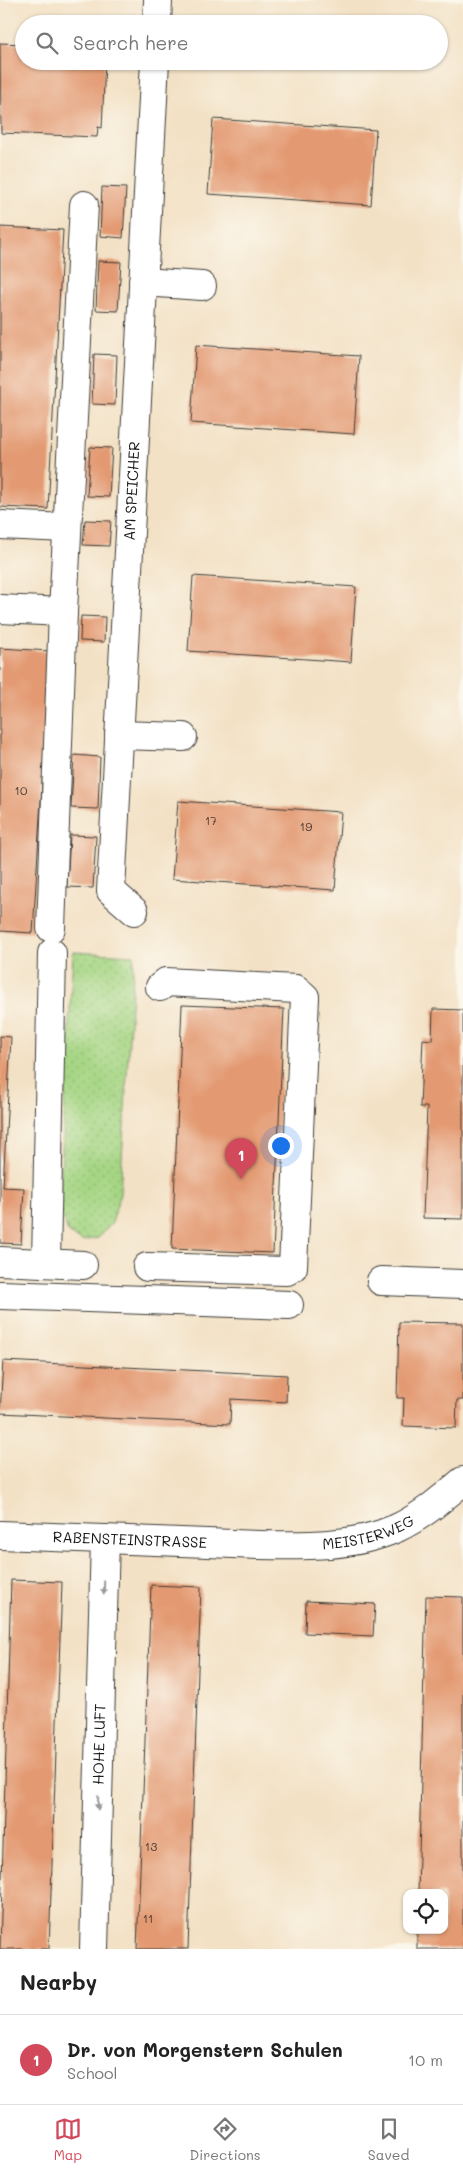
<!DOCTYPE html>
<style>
:root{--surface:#fff;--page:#f6f6f6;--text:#222;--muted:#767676;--line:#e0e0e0;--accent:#d1495b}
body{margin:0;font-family:Mali,sans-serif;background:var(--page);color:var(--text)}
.controls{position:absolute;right:15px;bottom:15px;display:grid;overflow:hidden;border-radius:10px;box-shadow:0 1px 4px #0004}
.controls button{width:45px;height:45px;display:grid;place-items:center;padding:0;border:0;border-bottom:1px solid var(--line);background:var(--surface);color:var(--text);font:25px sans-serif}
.you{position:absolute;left:280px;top:1145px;width:18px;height:18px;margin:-12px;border:4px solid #fff;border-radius:50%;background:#1a73e8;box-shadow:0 0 0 8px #1a73e833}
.badge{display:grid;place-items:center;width:32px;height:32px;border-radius:50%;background:var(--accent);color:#fff;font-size:16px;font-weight:700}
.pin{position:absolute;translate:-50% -41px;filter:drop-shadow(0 1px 2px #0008)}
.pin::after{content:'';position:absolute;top:26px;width:18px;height:15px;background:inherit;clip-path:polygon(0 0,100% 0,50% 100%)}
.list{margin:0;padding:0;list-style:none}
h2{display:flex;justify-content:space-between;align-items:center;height:65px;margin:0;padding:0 20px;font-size:21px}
h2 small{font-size:16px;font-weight:400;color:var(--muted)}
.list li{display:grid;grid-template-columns:32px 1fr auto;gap:15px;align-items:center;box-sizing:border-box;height:90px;padding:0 20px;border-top:1px solid var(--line)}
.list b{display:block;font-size:19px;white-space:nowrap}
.list p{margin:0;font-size:16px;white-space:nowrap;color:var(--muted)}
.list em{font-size:16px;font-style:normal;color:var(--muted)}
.icon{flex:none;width:28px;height:28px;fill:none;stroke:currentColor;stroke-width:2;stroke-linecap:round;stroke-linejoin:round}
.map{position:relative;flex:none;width:463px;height:1949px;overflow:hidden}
.search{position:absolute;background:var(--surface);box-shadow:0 1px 4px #0004;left:15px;right:15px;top:15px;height:55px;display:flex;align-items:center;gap:12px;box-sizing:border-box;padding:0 18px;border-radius:28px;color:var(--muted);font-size:19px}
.sheet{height:155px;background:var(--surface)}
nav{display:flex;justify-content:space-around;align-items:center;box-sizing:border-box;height:70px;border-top:1px solid var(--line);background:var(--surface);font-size:14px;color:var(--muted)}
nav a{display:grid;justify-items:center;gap:2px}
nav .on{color:var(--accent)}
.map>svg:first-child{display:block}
.grass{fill:url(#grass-dots);stroke:#617950}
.building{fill:#e39a72}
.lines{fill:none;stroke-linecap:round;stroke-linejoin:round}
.minor-casing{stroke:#3c3a35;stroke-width:30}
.minor{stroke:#fff;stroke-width:28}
.oneway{fill:#999}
.labels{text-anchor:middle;stroke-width:5;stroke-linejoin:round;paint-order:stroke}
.number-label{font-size:12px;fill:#4e3c32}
.street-label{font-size:15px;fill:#1c1c1c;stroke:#fbf7ec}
</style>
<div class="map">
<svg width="463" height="1949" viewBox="0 0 463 1949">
<defs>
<pattern id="grass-dots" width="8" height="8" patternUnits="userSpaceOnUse" patternTransform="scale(1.25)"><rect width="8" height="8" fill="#a6d684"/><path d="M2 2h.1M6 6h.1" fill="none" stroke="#8eb771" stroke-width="1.8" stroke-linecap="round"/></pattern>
</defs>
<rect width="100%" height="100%" fill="#fbf7ec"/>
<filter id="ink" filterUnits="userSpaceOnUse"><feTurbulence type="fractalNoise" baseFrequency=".02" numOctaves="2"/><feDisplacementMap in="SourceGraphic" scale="10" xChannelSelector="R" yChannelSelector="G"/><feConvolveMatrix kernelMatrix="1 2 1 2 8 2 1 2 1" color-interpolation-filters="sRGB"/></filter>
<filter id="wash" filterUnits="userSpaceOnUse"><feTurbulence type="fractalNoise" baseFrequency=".0096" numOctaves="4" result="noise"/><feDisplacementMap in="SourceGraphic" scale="20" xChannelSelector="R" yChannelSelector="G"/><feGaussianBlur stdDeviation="1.12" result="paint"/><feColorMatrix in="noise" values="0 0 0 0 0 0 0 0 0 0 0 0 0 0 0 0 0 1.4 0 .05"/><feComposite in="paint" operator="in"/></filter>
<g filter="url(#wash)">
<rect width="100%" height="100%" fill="#f3e1c5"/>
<path class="grass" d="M73 952 134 955 120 1194 112 1223 98 1238 82 1241 68 1232 59 1209Z"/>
<g id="blocks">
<path class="building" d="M0 43 24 44V61H105L102 128 98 127 97 137 1 133Z
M213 119 376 130 371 205 208 194Z
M102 187 126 188 123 238 100 236Z
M0 227 63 230 48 509 0 507Z
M98 261 121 262 118 311 96 310Z
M196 345 359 356 354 434 191 423Z
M94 354 117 355 115 405 92 404Z
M90 447 112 448 109 497 87 496Z
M85 520 111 521 109 546 83 545Z
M193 576 356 587 351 662 188 651Z
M81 616 105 617 104 642 80 641Z
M0 648 50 651 33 933 0 931Z
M74 755 100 757 98 809 71 808Z
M178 801 341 812 335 890 172 879Z
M70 835 96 836 93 888 67 887Z
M182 1005 284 1009 273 1253 172 1249Z
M433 1009 463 1010V1219L423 1218 427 1107H420L423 1039 432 1040Z
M0 1036 11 1037 3 1187 24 1188 21 1244 0 1243Z
M399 1322 463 1323V1400H457L456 1428 403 1426 404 1398H397Z
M3 1361 287 1375 286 1402 231 1399 230 1424 0 1413Z
M11 1580 62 1582 49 1949H0Z
M151 1585 201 1587 188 1949H137Z
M426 1596 463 1597V1949H417V1930H444V1893H418Z
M306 1601 375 1604 373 1636 305 1633Z"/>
</g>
</g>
<g filter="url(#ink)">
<use href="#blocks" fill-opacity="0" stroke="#3c3a35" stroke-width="1"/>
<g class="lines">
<defs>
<g id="minor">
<path d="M157 24 158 0"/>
<path d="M143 282 202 286"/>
<path d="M0 525 67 528"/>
<path d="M0 609 63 612"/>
<path d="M119 735 183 737"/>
<path id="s1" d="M134 911 111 891 155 61"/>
<path d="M51 928 63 612 84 205"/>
<path d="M0 1261 83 1265"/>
<path d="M46 1263 52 953"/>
<path d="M147 1267 287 1271 293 1267 305 997 296 989 166 982 160 987"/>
<path d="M381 1281 463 1284"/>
<path d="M0 1295 289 1305"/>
<path id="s2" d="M0 1535 259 1545C305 1546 354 1547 397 1528 421 1517 443 1498 463 1481"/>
<path id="s3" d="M94 1949 105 1539"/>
</g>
</defs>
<use href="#minor" class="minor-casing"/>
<use href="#minor" class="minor"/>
</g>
<defs><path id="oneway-solid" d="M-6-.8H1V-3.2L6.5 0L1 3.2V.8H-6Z" transform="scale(1.25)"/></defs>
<g class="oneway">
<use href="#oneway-solid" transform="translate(104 1588) rotate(92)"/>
<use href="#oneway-solid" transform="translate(98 1803) rotate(92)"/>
</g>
</g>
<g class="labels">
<g class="number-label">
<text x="21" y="795">10</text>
<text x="211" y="825">17</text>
<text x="306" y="831">19</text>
<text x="151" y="1851">13</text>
<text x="148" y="1923">11</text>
</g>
<g class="street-label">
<text dy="5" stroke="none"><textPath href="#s1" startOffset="431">AM SPEICHER</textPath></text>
<text dy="5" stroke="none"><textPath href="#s2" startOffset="370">MEISTERWEG</textPath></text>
<text dy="5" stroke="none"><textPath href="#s2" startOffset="130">RABENSTEINSTRASSE</textPath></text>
<text dy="5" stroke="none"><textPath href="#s3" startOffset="205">HOHE LUFT</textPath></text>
</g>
</g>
</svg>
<div class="controls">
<button><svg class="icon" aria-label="locate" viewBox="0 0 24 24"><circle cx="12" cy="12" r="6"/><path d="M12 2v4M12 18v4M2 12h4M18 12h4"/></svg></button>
</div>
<div class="you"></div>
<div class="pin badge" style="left:241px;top:1179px">1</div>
<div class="search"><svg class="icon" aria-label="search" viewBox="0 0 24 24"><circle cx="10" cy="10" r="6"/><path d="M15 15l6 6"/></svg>Search here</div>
</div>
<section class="sheet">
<h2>Nearby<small></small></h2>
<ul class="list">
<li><span class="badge">1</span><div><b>Dr. von Morgenstern Schulen</b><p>School</p></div><em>10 m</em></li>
</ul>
</section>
<nav>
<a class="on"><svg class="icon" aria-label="map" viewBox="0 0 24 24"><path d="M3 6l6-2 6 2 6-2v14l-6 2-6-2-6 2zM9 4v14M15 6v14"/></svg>Map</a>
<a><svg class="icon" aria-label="directions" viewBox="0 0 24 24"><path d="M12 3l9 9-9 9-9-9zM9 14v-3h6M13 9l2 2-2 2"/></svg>Directions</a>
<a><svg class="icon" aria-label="saved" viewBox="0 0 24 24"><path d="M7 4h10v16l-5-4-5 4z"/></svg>Saved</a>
</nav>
